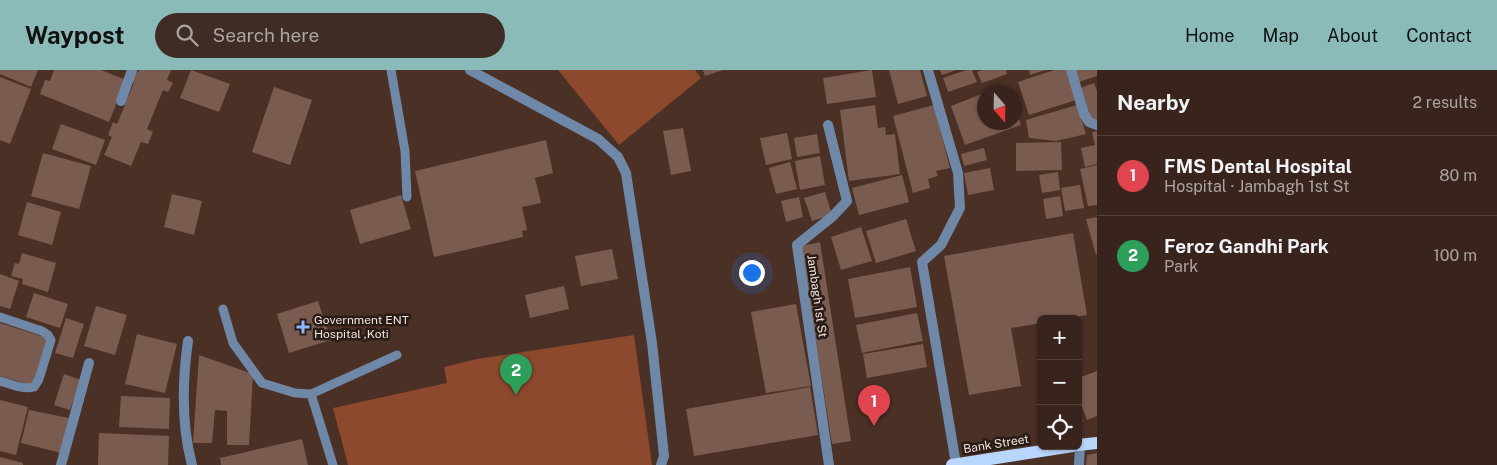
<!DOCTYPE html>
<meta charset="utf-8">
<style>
:root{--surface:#38241c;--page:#3f2c25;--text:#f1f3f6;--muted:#aba4a3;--line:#52413b;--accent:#8bbbb9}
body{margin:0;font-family:"Public Sans",sans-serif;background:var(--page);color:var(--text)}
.controls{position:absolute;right:15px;bottom:15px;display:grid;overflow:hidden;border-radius:8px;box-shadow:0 1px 4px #0004}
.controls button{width:45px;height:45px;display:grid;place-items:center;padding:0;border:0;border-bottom:1px solid var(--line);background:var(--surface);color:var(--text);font:25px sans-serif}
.compass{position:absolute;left:977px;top:15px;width:45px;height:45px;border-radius:50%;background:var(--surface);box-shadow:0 1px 4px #0004;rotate:160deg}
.you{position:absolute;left:751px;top:202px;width:18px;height:18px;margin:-12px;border:4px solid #fff;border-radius:50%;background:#1a73e8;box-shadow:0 0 0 8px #1a73e833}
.badge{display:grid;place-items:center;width:32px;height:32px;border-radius:50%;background:var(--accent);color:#fff;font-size:16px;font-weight:700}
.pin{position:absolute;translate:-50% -41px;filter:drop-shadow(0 1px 2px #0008)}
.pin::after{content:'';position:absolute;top:26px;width:18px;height:15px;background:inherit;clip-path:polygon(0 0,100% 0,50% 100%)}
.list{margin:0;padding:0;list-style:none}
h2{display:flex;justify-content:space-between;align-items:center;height:65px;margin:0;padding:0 20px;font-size:21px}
h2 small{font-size:16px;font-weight:400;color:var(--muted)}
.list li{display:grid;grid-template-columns:32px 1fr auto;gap:15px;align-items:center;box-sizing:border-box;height:80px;padding:0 20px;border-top:1px solid var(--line)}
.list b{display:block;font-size:19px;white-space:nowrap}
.list p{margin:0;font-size:16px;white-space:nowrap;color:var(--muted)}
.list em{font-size:16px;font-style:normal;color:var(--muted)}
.icon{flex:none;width:28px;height:28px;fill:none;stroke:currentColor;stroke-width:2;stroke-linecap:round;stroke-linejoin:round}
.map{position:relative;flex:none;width:1097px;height:395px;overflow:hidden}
header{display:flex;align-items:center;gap:30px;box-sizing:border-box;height:70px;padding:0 25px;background:var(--accent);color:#111}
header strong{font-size:24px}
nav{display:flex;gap:28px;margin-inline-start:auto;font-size:18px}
.search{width:350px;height:45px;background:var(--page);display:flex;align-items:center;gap:12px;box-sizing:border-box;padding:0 18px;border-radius:28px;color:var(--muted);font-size:19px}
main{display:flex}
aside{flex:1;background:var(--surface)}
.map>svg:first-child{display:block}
.green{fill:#8c492d}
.building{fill:#7a5b4f}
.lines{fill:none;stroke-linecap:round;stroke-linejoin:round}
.service{stroke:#7088a8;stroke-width:9}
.minor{stroke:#7088a8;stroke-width:10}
.tertiary{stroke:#7088a8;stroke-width:10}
.primary{stroke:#b9d6fe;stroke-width:12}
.poi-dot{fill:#8bbafc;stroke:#281c17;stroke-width:2}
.labels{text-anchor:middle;stroke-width:5;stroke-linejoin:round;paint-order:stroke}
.street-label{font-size:12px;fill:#f3e1da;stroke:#281c17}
.poi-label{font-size:12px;fill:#f3e1da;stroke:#281c17;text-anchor:start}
</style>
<header>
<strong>Waypost</strong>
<div class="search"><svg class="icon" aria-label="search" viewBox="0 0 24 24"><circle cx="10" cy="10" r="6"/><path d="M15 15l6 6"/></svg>Search here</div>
<nav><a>Home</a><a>Map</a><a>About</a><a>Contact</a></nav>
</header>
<main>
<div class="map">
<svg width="1097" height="395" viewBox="0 0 1097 395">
<rect width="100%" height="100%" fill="#4b3025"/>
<path class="green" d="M558 0H695L701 8 619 75Z
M634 265 652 395H348L333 338 447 313 444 297 477 289Z"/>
<path class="building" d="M0 0H38L31 17 0 4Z
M54 0H101L126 10 109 52 40 24 45 10 50 11Z
M139 0H171L167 10 173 13 168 22 163 20 147 59 153 62 148 74 141 72 131 96 104 85 112 67 108 65 113 52 117 54 134 13 130 11 134 1 138 2Z
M191 0 230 14 219 42 180 28Z
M703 0H723L705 6Z
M872 0 876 27 827 34 823 8Z
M889 0H920L927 26 898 34Z
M940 0H956L942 5Z
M966 0H972L977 12 948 22 943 8Z
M982 0H1006L1007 4 982 13 977 2Z
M1029 0H1046L1030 5Z
M1054 0H1066L1076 30 1029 45 1018 12Z
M1075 0H1097V6L1079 12Z
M0 7 31 19 10 74 0 70Z
M1094 13 1097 21V51L1091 53 1080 18Z
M1006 15 1008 22H987Z
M274 17 312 30 290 95 252 82Z
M984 23V52H1014L1015 39 1021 55 965 75 951 36Z
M875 35 878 58 885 57 886 65 895 64 900 104 849 111 840 40Z
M934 35 950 98 936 101 938 106 928 109 930 118 913 123 893 46Z
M1077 35 1086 64 1056 71 1029 68 1026 50Z
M61 54 105 70 96 95 52 79Z
M683 58 691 101 671 105 663 61Z
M1097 61V94L1085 97 1081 78 1095 75 1092 62Z
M787 63 792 89 766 95 760 68Z
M817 64 820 83 797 87 794 68Z
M546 70 553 103 535 108 541 133 522 137 527 160 522 161 523 167 434 187 415 101Z
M1061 72 1062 100 1016 101V73Z
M984 78 987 90 964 96 961 84Z
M43 83 91 96 79 139 31 126Z
M820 86 825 115 800 120 795 91Z
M790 92 797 119 776 124 769 98Z
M1097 95V135L1088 136 1080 99Z
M990 98 994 120 968 125 964 103Z
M1058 102 1060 120 1042 123 1039 105Z
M902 105 909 132 859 145 852 118Z
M1080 115 1084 138 1065 141 1061 118Z
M825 122 832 145 812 151 804 128Z
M172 124 202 131 194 165 164 157Z
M401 125 411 159 360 174 350 140Z
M1060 126 1063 146 1046 149 1043 129Z
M799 127 803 147 786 152 781 131Z
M27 132 61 142 52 175 18 165Z
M1097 147V185H1096L1086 149Z
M906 149 916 181 876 193 866 161Z
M861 157 872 191 841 200 831 167Z
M1073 163 1087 245 1064 249H1041V253L1011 258 1021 316 969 325 944 186Z
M820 172 851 371 832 374 801 176Z
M612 179 618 209 581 216 575 186Z
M22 183 56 193 48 222 22 214 23 209 11 206 15 193 19 194Z
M910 197 917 237 855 248 848 209Z
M0 204 19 211 10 239 0 236Z
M564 216 569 239 530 248 525 225Z
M34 223 68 234 60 258 26 247Z
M318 231 331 270 289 283 277 244Z
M796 234 811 316 766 323 751 242Z
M96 236 127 245 115 285 84 276Z
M917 243 923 271 862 283 856 255Z
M66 248 84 254 73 288 55 283Z
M0 253 48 268 33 316 0 306Z
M137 264 177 274 165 323 125 314Z
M923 274 927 297 867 308 863 284Z
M199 285 253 304 249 375H227V341L215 340 212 373H193Z
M1097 301V346L1087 350 1078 327V308Z
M64 304 81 310 70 340 54 335Z
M810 317 818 365 694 386 686 339Z
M121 326 170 328 169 359 119 357Z
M0 330 28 337 16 385 0 381Z
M1078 339 1083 351 1078 353Z
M29 340 69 348 61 383 21 373Z
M99 363 169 366 168 395H98Z
M302 369 308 395H221L220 388Z
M1097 383V395H1086L1087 385Z
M0 387 23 393V395H0Z"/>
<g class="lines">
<path class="service" d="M391 0 405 81 407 127
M223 239 233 273 262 313 295 323 311 324 333 395
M0 247 42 261 48 265 51 270 39 309 34 317C22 320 11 314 0 311
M311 324 397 285"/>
<path class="minor" d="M470 0 598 69 618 87 626 103 652 273 664 386 661 395
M928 0 958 103 960 138 941 175 922 192 956 394
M1071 0 1084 44 1089 52 1097 55
M121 31 132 0
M828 55 847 131 833 146 797 175 829 395
M188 271C182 313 181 354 192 395
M61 395 89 293"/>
<path class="tertiary" d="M1079 395 1080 375"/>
<path class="primary" d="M1078 375 1097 373
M952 395 1073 376"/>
</g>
<path class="poi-dot" d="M300.5 249.5h5v5h5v5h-5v5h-5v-5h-5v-5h5z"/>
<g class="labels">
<g class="street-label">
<text transform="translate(817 226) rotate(82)" y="4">Jambagh 1st St</text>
<text transform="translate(996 374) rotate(-9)" y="4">Bank Street</text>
</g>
<g class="poi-label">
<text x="314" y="254">Government ENT<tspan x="314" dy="14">Hospital ,Koti</tspan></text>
</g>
</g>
</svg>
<div class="controls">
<button>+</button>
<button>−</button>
<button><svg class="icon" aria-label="locate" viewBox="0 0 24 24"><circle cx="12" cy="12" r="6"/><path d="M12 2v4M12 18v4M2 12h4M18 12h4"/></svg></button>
</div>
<svg class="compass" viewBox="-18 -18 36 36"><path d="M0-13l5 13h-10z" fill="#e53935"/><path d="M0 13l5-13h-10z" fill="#aba4a3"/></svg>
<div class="you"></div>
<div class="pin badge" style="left:874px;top:356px;background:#e0444e">1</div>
<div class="pin badge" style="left:516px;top:325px;background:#2e9e5b">2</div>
</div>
<aside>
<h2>Nearby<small>2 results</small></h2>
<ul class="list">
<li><span class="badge" style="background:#e0444e">1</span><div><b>FMS Dental Hospital</b><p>Hospital · Jambagh 1st St</p></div><em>80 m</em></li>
<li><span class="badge" style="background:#2e9e5b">2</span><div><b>Feroz Gandhi Park</b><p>Park</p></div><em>100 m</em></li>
</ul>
</aside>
</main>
